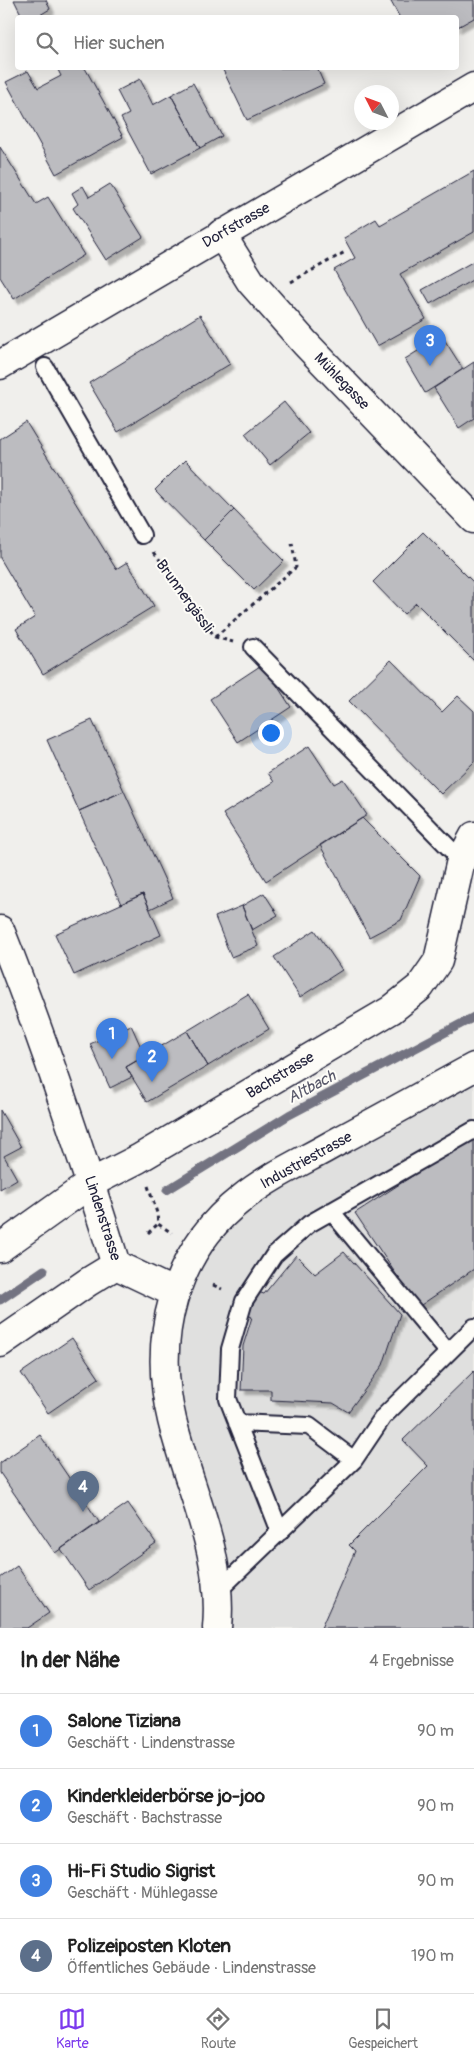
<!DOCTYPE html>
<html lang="de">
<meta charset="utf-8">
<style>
:root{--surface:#fff;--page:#f6f6f6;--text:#222;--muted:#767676;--line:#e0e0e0;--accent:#7c3aed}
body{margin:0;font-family:Pangolin,sans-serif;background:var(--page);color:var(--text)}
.compass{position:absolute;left:354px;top:85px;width:45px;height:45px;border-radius:50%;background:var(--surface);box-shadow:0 5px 20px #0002;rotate:312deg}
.you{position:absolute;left:270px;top:732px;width:18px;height:18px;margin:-12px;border:4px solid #fff;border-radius:50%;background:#1a73e8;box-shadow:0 0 0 8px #1a73e833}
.badge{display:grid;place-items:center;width:32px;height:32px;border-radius:50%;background:var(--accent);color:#fff;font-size:16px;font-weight:700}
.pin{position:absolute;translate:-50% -41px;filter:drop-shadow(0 1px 2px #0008)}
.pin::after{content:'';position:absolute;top:26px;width:18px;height:15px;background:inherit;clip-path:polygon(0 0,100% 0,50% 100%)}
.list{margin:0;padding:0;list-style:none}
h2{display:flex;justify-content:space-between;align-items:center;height:65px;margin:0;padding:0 20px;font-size:21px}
h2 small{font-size:16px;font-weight:400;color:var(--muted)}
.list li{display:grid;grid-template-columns:32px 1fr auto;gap:15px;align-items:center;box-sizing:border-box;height:75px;padding:0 20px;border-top:1px solid var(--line)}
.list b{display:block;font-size:19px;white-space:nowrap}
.list p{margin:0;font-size:16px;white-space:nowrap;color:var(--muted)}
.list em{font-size:16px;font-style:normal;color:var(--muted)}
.icon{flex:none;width:28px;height:28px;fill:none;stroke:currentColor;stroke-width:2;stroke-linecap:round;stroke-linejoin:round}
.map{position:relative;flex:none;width:474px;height:1628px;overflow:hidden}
.search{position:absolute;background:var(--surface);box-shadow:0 5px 20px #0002;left:15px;right:15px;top:15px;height:55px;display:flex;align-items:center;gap:12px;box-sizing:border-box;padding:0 18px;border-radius:5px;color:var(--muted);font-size:19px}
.sheet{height:365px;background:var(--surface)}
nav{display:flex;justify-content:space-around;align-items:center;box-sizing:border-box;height:70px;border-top:1px solid var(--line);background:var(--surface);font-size:14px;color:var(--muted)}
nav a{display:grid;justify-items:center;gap:2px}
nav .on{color:var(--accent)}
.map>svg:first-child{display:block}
.built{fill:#e0e0df}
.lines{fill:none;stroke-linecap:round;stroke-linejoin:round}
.stream{stroke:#737381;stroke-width:9}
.building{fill:#bcbcc0;stroke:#22223b;filter:url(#shadow)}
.lane-casing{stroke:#22223b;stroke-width:20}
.street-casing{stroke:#22223b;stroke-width:31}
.secondary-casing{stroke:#22223b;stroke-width:31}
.path{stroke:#22223b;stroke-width:3;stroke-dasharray:4 4;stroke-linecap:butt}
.lane{stroke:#fdfcf7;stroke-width:16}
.street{stroke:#fdfcf7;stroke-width:28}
.secondary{stroke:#fdfcf7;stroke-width:28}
.labels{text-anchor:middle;stroke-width:4;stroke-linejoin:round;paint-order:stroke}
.street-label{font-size:15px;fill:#22223b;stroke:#fdfcf7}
.water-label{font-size:16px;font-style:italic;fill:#58586a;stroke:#fdfcf7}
</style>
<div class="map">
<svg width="474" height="1628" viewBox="0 0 474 1628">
<defs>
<filter id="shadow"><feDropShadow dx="4.5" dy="4.5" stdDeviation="1" flood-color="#0004"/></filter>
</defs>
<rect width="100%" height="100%" fill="#f0efec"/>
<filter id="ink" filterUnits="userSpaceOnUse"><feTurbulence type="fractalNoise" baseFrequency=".02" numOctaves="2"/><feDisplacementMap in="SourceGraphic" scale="10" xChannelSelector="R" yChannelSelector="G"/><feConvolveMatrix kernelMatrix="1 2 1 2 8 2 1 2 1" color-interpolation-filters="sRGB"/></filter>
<g filter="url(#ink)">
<path class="built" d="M474 1067V1628H217L164 1355 212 1228Z"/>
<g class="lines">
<path class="stream" d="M167 1190 289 1115 474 1017
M0 1300 44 1270"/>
</g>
<path class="building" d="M14 0H46L50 9 35 18H23Z
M390 0H474V18L456 28V18H400Z
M57 68H85L123 137 56 174 6 82 28 71 38 88 61 76Z
M222 68H317L324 84 247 120Z
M140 79 153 105 171 95 200 148 151 174 121 118 129 114 117 91Z
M193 83 222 136 200 148 171 95Z
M0 147 36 204 48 197 84 255 14 299 0 277Z
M474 171V232L400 274 426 319 377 346 334 270 355 258 344 238 376 219 380 225Z
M110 184 143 237 106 260 73 208 78 204 72 193 83 186 89 197Z
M474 261V279L430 304 422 290Z
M200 315 230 364 118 432 89 383Z
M442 336 463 369 425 393 405 359Z
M474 362V418L459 428 434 388Z
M284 402 309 433 270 465 245 434Z
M26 422 116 569 127 562 154 606 43 674 16 629 35 617 0 558V439Z
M185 460 234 510 204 540 155 490Z
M234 510 284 561 254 590 204 540Z
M423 532 474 583V661L416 603 404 614 373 582Z
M391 660 442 712 458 696 474 711V762L441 794 349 701Z
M263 664 291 707 238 742 210 699Z
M92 720 124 791 79 811 47 740Z
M309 746 334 784 343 779 367 815 266 881 223 814 274 782 268 773Z
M124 791 173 898 150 909 143 894 121 904 79 811Z
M362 818 420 876 401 920 369 937 320 845Z
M264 893 278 915 252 930 242 906Z
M143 894 161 935 74 975 55 934Z
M242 906 258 946 231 957 215 917Z
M315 930 342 970 300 997 274 957Z
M248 994 269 1029 208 1066 187 1031Z
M131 1025 145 1056 126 1067 132 1077 110 1088 90 1044Z
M187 1031 208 1066 147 1102 126 1067Z
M0 1110 21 1147 4 1156 17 1179 0 1189Z
M474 1136V1269L418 1307 355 1213Z
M344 1252 400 1314 383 1365 348 1412 333 1403 271 1400V1390H241L243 1346 252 1317 245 1314 255 1291 264 1294 296 1255 315 1274Z
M72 1338 99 1378 48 1413 21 1373Z
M474 1371V1628H321L355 1551 349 1545 428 1466 403 1440Z
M40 1435 99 1522 55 1553 0 1473V1463Z
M128 1503 156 1543 89 1590 61 1549Z
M17 1566 49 1613 27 1628H0V1578Z"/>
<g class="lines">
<defs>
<path id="lane" d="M45 367 142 535
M253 647 461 860
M331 1211 448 1352
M237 1423 309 1426 354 1460
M280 1532 228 1399 230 1349 244 1301 274 1255 309 1224 474 1130
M219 1590 354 1460 383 1417 474 1327"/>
<path id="street" d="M221 234 251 282 305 343 474 519
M0 930C44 1040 81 1152 116 1265L175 1293
M0 1248 91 1183 138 1159 391 1010 420 987 438 961 461 860 474 836
M0 1343 88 1282 116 1265
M217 1628C224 1553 189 1490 172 1420 152 1338 173 1252 241 1199 269 1176 304 1161 335 1143 382 1118 428 1092 474 1067"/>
<path id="secondary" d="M0 365 474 87"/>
</defs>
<use href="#lane" class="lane-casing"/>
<use href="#street" class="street-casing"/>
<use href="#secondary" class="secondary-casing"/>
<path class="path" d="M291 282 345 252
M154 552 215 637 233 642
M215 637 296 567 292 543
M148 1186 157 1213 158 1224 172 1233
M148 1233 158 1224
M213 1285 222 1289"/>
<use href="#lane" class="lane"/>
<use href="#street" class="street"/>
<use href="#secondary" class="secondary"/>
</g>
</g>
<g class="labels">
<g class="street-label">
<text transform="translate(236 225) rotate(-30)" y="5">Dorfstrasse</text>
<text transform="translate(342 381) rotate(46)" y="5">Mühlegasse</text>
<text transform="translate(185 596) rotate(54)" y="5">Brunnergässli</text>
<text transform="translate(280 1075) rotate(-31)" y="5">Bachstrasse</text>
<text transform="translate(306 1160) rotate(-29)" y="5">Industriestrasse</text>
<text transform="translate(103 1218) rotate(72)" y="5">Lindenstrasse</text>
</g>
<g class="water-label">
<text transform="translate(311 1086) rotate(-28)" y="6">Altbach</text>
</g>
</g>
</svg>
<svg class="compass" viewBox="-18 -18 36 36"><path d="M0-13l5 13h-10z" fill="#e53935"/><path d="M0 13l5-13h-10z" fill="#767676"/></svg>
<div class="you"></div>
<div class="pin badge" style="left:112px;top:1059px;background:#3f7fe0">1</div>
<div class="pin badge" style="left:152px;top:1082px;background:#3f7fe0">2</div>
<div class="pin badge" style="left:430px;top:366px;background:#3f7fe0">3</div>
<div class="pin badge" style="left:83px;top:1512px;background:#5c6f8a">4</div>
<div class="search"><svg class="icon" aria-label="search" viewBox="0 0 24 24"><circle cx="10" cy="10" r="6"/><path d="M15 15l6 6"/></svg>Hier suchen</div>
</div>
<section class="sheet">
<h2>In der Nähe<small>4 Ergebnisse</small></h2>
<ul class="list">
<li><span class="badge" style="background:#3f7fe0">1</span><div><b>Salone Tiziana</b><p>Geschäft · Lindenstrasse</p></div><em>90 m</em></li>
<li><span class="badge" style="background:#3f7fe0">2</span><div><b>Kinderkleiderbörse jo-joo</b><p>Geschäft · Bachstrasse</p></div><em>90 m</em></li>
<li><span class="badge" style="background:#3f7fe0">3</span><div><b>Hi-Fi Studio Sigrist</b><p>Geschäft · Mühlegasse</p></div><em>90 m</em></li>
<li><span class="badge" style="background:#5c6f8a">4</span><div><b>Polizeiposten Kloten</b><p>Öffentliches Gebäude · Lindenstrasse</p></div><em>190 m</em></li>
</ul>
</section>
<nav>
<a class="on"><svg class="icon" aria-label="map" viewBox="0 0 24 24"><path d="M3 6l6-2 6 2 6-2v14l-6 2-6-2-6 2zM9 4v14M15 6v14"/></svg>Karte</a>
<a><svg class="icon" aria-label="directions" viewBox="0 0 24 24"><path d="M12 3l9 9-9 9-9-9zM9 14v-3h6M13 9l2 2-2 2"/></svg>Route</a>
<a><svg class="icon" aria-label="saved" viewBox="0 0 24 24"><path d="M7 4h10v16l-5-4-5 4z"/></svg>Gespeichert</a>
</nav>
